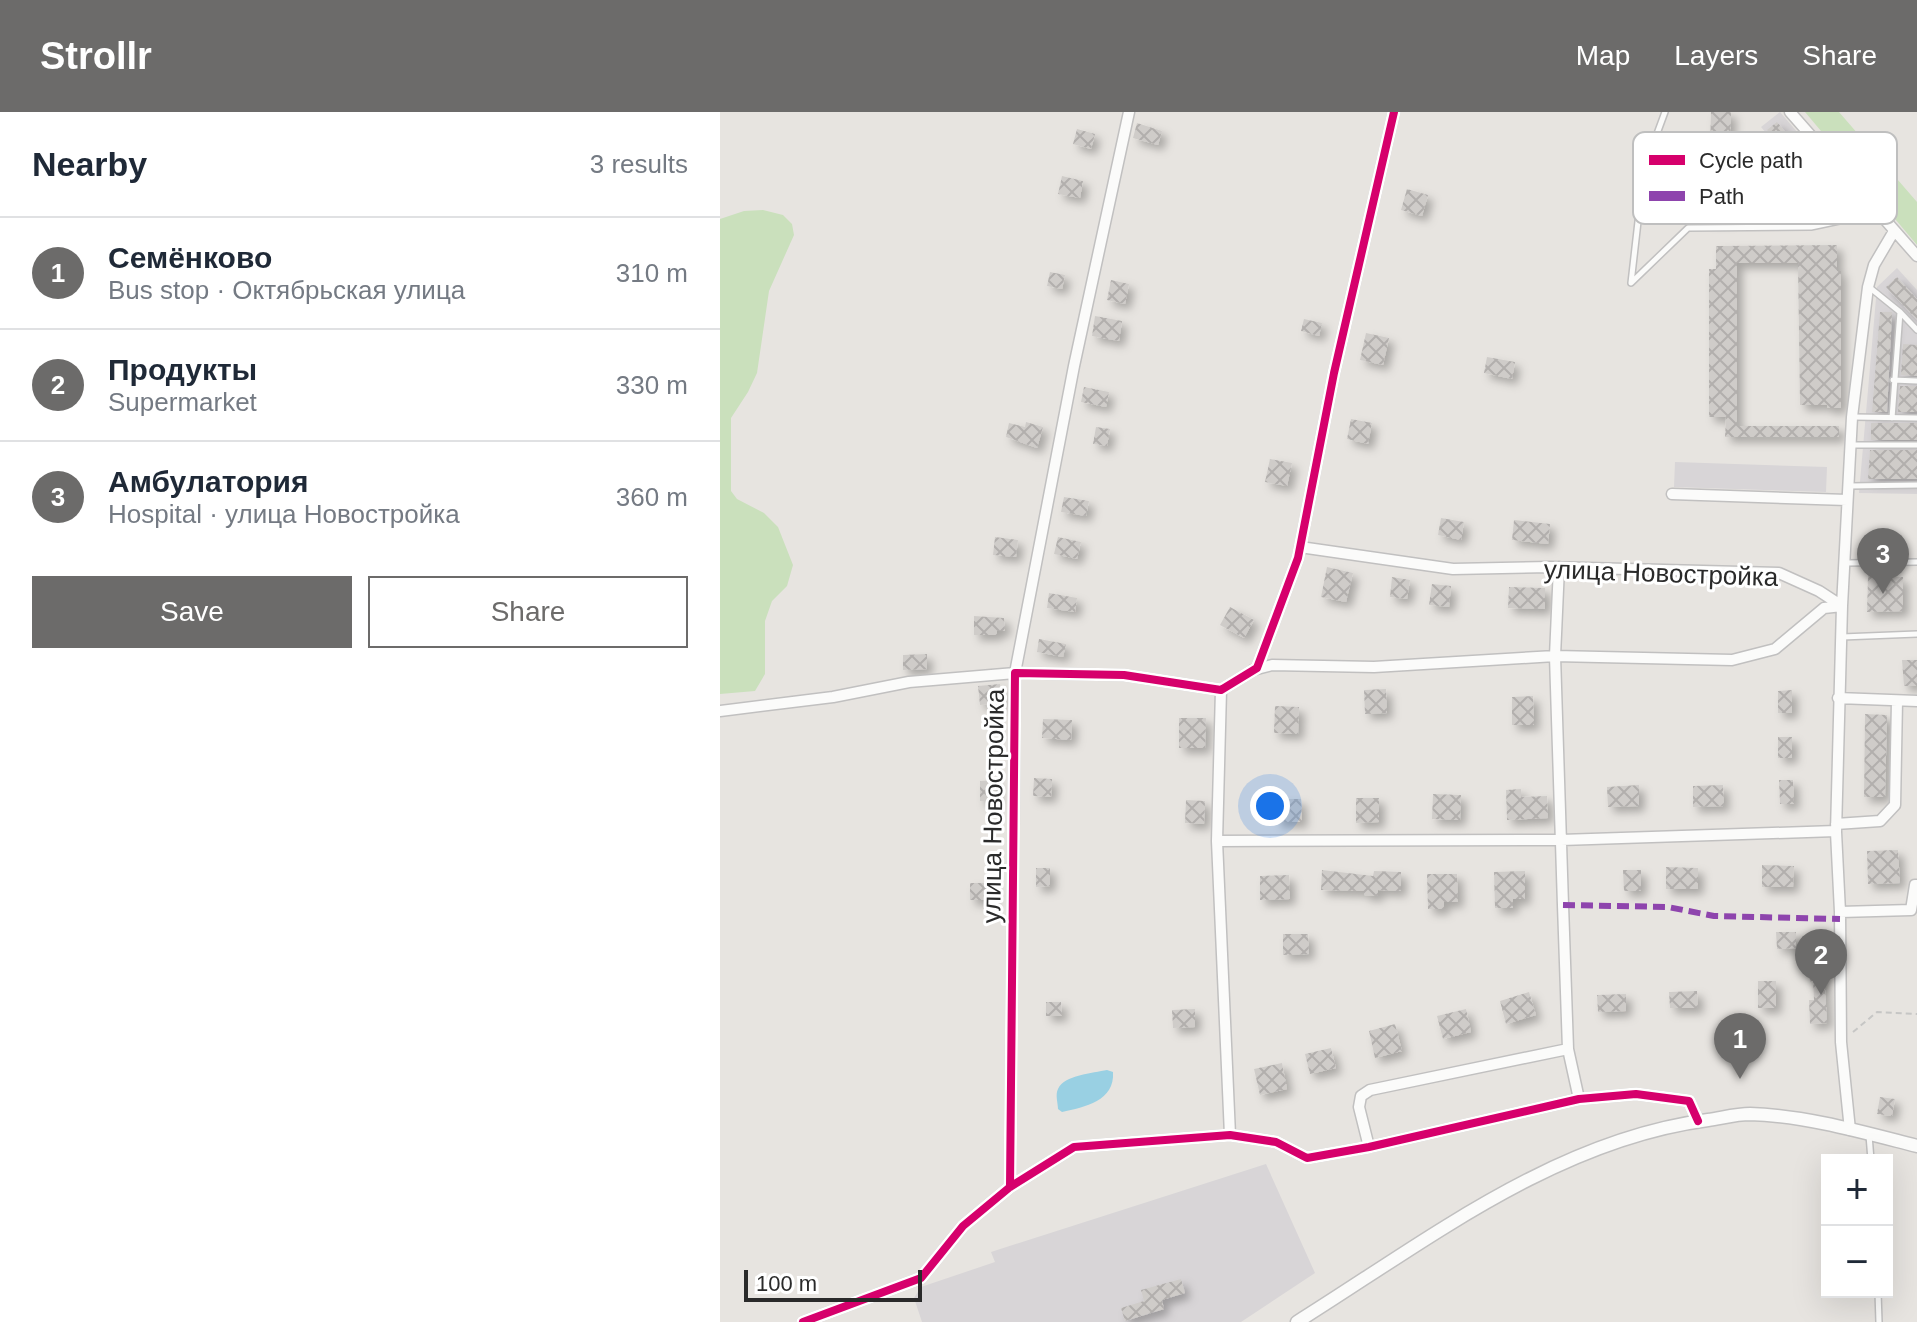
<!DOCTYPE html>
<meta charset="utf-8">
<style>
:root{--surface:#fff;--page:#f2f2f3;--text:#1f2937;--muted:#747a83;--line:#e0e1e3;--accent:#6c6b6a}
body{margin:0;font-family:Helvetica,sans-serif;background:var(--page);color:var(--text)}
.controls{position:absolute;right:24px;bottom:24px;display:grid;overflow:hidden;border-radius:0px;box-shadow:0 8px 32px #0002}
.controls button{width:72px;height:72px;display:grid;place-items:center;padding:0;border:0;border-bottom:2px solid var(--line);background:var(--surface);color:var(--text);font:40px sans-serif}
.scale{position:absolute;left:24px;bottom:20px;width:178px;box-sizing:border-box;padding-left:8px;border:4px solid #2a2a2a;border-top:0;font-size:22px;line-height:28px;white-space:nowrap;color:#2a2a2a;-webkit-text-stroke:6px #fff;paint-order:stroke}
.you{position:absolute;left:550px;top:694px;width:28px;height:28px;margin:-20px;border:6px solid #fff;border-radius:50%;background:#1a73e8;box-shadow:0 0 0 12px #1a73e833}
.badge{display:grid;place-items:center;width:52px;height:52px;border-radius:50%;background:var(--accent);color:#fff;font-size:26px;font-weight:700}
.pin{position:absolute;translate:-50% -66px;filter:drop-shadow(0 2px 4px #0008)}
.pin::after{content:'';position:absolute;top:42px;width:28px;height:24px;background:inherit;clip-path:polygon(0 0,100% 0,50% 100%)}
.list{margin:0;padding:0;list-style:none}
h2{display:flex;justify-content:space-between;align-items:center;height:104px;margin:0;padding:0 32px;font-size:34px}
h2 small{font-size:26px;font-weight:400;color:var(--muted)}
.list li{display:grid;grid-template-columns:52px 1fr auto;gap:24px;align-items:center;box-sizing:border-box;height:112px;padding:0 32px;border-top:2px solid var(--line)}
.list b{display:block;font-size:30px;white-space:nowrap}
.list p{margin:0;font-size:26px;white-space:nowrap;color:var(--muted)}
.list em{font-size:26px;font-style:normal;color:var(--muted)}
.actions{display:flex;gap:16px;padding:24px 32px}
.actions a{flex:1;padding:18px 0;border:2px solid var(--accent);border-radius:0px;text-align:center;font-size:28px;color:var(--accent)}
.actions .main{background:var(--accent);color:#fff}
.map{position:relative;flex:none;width:1197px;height:1210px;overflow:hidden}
header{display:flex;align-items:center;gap:48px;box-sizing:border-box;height:112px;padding:0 40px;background:var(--accent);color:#fff}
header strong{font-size:38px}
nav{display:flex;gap:44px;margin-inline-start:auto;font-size:28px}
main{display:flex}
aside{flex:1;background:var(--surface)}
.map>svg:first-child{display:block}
.industrial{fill:#d8d5d7}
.grass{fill:#cae0bc}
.water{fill:#99d0e3}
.building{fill:url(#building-cross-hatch);filter:url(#shadow)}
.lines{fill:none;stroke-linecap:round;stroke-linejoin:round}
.service-casing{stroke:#c1c0c0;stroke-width:8}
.minor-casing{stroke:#c1c0c0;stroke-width:13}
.tertiary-casing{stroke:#c1c0c0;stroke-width:15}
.path{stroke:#c6c6c5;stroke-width:2;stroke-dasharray:6 4;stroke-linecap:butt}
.service{stroke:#fbfbfa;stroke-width:5}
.minor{stroke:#fbfbfa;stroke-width:10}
.tertiary{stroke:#fbfbfa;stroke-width:12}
.quiet{stroke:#8e44ad;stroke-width:6;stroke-dasharray:12 6;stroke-linecap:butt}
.cycleway-casing{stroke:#fff;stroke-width:13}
.cycleway{stroke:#d6006c;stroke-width:8}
.labels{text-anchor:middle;stroke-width:6;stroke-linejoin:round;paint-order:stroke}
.street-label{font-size:26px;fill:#2a2a2a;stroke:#fff}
.key{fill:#fff;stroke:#bfbfbf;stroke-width:2}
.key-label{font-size:22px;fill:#2a2a2a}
</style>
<header>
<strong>Strollr</strong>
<nav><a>Map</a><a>Layers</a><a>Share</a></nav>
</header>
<main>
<aside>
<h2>Nearby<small>3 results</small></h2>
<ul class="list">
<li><span class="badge">1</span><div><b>Семёнково</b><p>Bus stop · Октябрьская улица</p></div><em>310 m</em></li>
<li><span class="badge">2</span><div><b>Продукты</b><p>Supermarket</p></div><em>330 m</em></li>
<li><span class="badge">3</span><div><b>Амбулатория</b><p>Hospital · улица Новостройка</p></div><em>360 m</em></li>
</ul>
<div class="actions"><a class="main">Save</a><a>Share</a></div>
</aside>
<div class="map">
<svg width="1197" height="1210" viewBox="0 0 1197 1210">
<defs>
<pattern id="building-cross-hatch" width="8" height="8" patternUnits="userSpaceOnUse" patternTransform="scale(2)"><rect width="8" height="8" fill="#cfccc9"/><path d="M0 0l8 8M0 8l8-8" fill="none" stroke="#b2afad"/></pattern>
<filter id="shadow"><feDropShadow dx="5.5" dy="5.5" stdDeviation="4" flood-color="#0004"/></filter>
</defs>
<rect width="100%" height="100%" fill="#e7e4e0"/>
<path class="industrial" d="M1060 0 1145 99 1118 106 1041 15Z
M1177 156 1197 178V382L1139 381 1157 175Z
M955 350 1107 355 1106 380 954 375Z
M546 1052 595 1161 521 1210H202L194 1186 201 1175 275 1150 271 1140Z"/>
<path class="grass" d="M1085 0H1119L1197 90V133Z
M43 98 63 103 72 112 74 123 49 179 37 261 28 280 11 306V379L17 387 44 401 58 415 73 453 67 474 52 489 45 509V562L35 579 0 582V107L24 99Z"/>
<path class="water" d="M387 958 393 960C395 989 365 995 342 1000L338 997C338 991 335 983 338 977 344 963 373 961 387 958Z"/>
<path class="building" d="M991 0H1011L1008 107H988Z
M1057 10 1114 78 1105 87 1047 18Z
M417 11 442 19 438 33 413 26Z
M357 17 375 22 371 37 353 32Z
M342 64 363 69 360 86 338 82Z
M687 77 708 83 702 104 681 98Z
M1117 133V159H1121V296H1107V293H1080L1078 151H1017V314H1119V325H1005L1006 305H989V157H996V134Z
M330 160 345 163 342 177 327 174Z
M1177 165 1197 187V208L1166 175Z
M391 168 409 172 405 192 387 188Z
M1160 200H1172L1167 300H1152Z
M375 204 402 209 399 229 372 224Z
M584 207 602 211 599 224 581 219Z
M646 221 669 226 663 253 640 248Z
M1183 232 1197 233V264L1181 263Z
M767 245 795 250 792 267 764 261Z
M1180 274H1197V300H1178Z
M364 275 389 280 386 295 361 290Z
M631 307 652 311 648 332 627 327Z
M306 310 323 315 317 336 286 325 289 311 305 315Z
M1151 311H1197V328H1151Z
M376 315 390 317 387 334 373 332Z
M1150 338H1197V367H1148Z
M550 347 572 351 567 374 545 370Z
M344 385 369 389 366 404 341 400Z
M721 406 744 410 741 428 718 423Z
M794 408 830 412 828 432 792 428Z
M275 425 298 428 296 445 273 443Z
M338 425 361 430 357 447 334 442Z
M607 455 633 461 626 490 601 485Z
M1148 464 1183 465V499L1147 500Z
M672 465 690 468 687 487 670 485Z
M712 472 731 474 729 495 709 493Z
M789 475 825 476V497L788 496Z
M329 481 357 486 355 500 327 496Z
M510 495 534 508 524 526 500 513Z
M254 504 284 506 285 519H277V523H254Z
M319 527 346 532 343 545 317 540Z
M207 542V557L183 558V543Z
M1182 548H1197V574H1184Z
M280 572 282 591 260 593 258 574Z
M666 577 667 601 645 602 644 578Z
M1072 578V601H1058V579Z
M813 584 814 613H792V585Z
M555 594 579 595 578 622 554 621Z
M1145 602 1167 603 1165 685H1144Z
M459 606H486L485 636H459Z
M323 607 352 608 351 628 322 626Z
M1058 625H1072V646H1058Z
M314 666 332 667 331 685 313 684Z
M275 668 276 689H260V669Z
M1059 668H1073L1074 692H1060Z
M919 673V694L888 695 887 675Z
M1003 673 1004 694 973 695V674Z
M801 677V685L827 684 828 706 787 708 786 678Z
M713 682 741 683 740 708 712 707Z
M636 686H659V710L636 711Z
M556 687H581L582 710H556Z
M466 688 485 689 484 712 465 711Z
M1178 738 1180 771 1148 772 1147 739Z
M1042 753 1074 754 1073 775H1042Z
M946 755 978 756V777H946Z
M316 756H330V774L316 775Z
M602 758 653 764 654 759 681 760V779L658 778V784L644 783V779L601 778Z
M903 758H921V779H904Z
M805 759V787H793V796H775L774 760Z
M707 762H737L738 790H724V797H708Z
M569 763 570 787 540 788V764Z
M250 771H273L272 788H250Z
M1056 820H1076V836L1057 837Z
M563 822H588L589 842 563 843Z
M1089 860H1104L1107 911 1090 912 1089 888H1094L1093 869 1090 870Z
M1038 869H1056V896H1038Z
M977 879 978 896H950L949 880Z
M809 880 816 903 786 912 780 889Z
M906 882V899L878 900 877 883Z
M326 890H341L342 904H326Z
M475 897V915L453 916 452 898Z
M746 897 751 920 723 927 717 904Z
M675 912 682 939 655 946 649 919Z
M611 936 616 956 590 962 585 942Z
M562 951 567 977 540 983 534 957Z
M1160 985 1175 987 1172 1004 1157 1002Z
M461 1167 465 1181 442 1188 444 1197 405 1209 401 1196 424 1189 421 1178Z"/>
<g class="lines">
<defs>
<path id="service" d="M945 0 924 57 911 171 968 116 1091 115 1157 101
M1149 175 1180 200 1197 218
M1173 268 1197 269
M1134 305 1197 306
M1172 306 1180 200
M1131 333H1197
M1130 374 1197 373
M1126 451 1197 450
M1122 525 1197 522
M1149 1023 1151 1048
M1158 1180 1159 1210"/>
<path id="minor" d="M1070 0 1197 144
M952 382 1127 388
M580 435 733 457 830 455 1059 461 1099 479 1122 494
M839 455 835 544 843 793 848 937 859 987
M533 558 552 553 654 555 835 544 1012 548 1055 537 1104 496 1122 494
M501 578 497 729 510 1023
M1118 586 1197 589
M0 599 113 585 189 570 295 561 354 254 409 0
M1116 712 1160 709 1175 693 1177 589
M497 729 841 728 1116 719
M1120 800 1191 798 1195 773H1197
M1130 1018 1121 930 1120 800 1116 720 1122 494 1132 305 1148 175 1154 153 1174 119
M649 1035 639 995 641 984 650 978 848 937
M290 1075 295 561 404 563 501 578 537 556 578 446 614 261 674 0
M83 1210 201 1166 243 1114 290 1075 354 1035 510 1023 556 1030 587 1046 649 1035 859 987 916 982 969 989 978 1009"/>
<path id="tertiary" d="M577 1210C705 1130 835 1028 988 1008 1002 1006 1016 1002 1030 1002 1087 1004 1142 1020 1197 1034"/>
</defs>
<use href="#service" class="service-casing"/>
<use href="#minor" class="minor-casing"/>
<use href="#tertiary" class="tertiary-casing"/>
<path class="path" d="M1133 920 1157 900 1197 902"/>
<use href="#service" class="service"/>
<use href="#minor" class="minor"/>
<use href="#tertiary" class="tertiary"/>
<path class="quiet" d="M843 793 948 795 994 804 1120 807"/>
<defs>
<path id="cycleway" d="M290 1075 295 561 404 563 501 578 537 556 578 446 614 261 674 0
M83 1210 201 1166 243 1114 290 1075 354 1035 510 1023 556 1030 587 1046 649 1035 859 987 916 982 969 989 978 1009"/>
</defs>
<use href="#cycleway" class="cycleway-casing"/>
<use href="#cycleway" class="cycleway"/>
</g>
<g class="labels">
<g class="street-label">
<text transform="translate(941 461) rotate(2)" y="9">улица Новостройка</text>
<text transform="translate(273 694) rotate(-89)" y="9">улица Новостройка</text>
</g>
</g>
<rect x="913" y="20" width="264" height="92" rx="12" class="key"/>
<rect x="929" y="43" width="36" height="10" fill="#d6006c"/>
<rect x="929" y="79" width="36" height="10" fill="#8e44ad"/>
<g class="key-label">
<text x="979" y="56">Cycle path</text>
<text x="979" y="92">Path</text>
</g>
</svg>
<div class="controls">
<button>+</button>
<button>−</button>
</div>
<div class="scale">100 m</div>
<div class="you"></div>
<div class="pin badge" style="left:1020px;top:967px">1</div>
<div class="pin badge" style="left:1101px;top:883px">2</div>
<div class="pin badge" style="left:1163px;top:482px">3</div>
</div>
</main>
